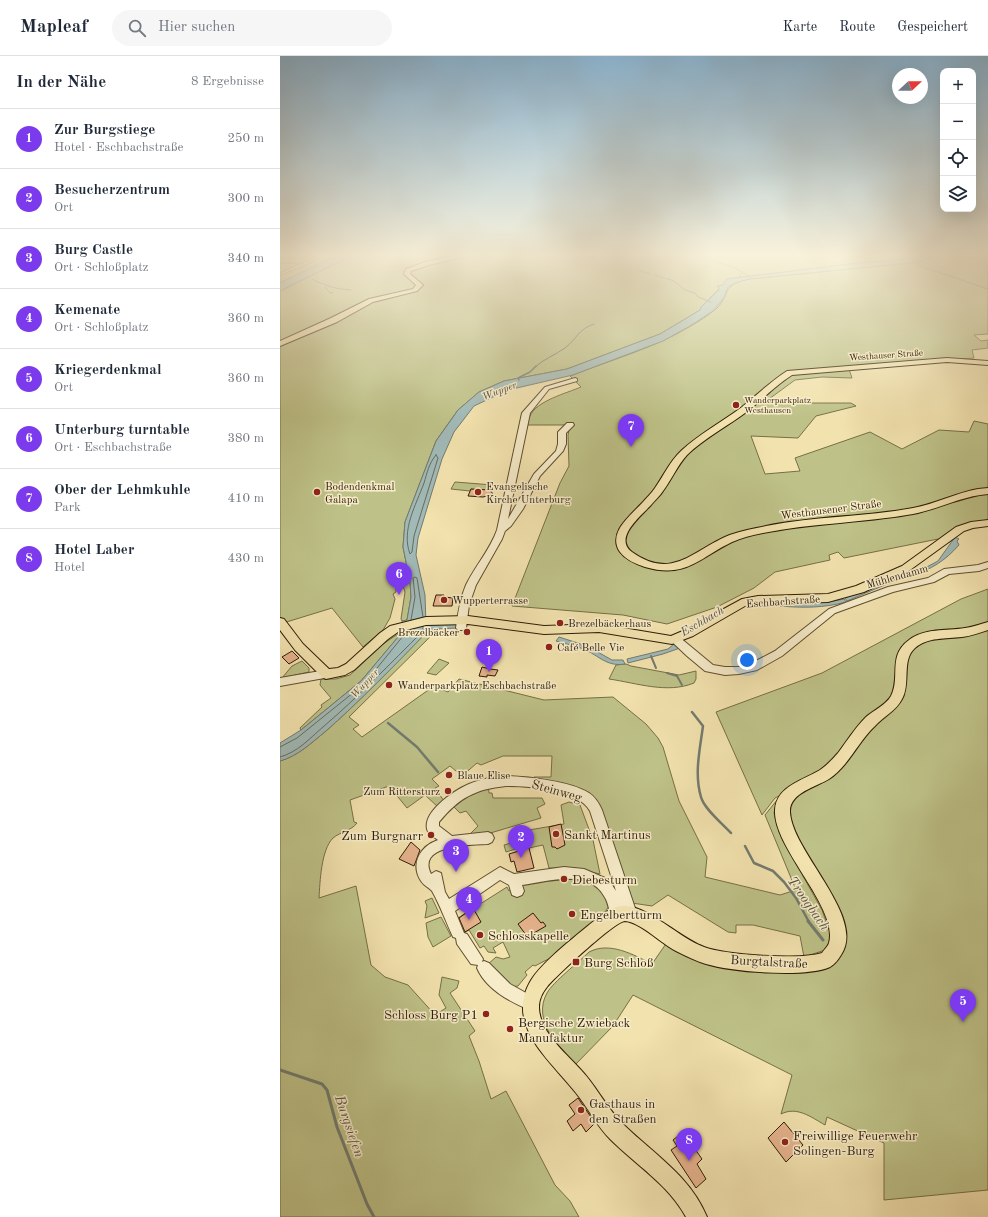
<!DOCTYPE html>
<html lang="de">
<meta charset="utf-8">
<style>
:root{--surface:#fff;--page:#f6f6f7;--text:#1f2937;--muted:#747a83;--line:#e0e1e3;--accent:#7c3aed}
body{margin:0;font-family:"Old Standard TT",serif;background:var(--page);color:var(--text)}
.controls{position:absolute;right:12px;top:12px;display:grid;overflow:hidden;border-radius:8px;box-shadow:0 4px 16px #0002}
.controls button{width:36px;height:36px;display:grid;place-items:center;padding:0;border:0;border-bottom:1px solid var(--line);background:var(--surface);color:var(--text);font:20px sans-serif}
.compass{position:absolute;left:612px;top:12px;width:36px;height:36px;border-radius:50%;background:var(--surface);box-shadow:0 4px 16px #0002;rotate:68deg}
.you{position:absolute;left:467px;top:604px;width:14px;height:14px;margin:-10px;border:3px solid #fff;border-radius:50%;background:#1a73e8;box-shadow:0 0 0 6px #1a73e833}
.badge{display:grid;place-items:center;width:26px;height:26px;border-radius:50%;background:var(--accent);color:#fff;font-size:13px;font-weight:700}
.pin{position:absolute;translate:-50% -33px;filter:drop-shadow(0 1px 2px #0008)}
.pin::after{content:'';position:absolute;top:21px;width:14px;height:12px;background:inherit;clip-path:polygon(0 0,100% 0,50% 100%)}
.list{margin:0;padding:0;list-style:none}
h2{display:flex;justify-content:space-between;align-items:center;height:52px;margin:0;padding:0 16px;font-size:17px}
h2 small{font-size:13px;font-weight:400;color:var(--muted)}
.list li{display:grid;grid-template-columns:26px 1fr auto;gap:12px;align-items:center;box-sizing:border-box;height:60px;padding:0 16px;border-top:1px solid var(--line)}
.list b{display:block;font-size:15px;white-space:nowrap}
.list p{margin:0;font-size:13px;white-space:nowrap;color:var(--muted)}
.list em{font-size:13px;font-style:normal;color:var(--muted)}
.icon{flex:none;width:22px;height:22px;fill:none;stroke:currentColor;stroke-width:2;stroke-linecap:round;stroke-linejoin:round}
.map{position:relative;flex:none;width:708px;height:1161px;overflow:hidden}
header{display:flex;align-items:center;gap:24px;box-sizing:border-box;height:56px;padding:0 20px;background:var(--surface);border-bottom:1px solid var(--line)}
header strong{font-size:19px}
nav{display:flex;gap:22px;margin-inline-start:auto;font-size:14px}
.search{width:280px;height:36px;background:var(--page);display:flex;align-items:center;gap:10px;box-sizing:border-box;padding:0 14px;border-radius:22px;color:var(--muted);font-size:15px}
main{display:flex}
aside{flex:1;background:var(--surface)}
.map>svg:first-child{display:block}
.green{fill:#bec288;stroke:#766f46}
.water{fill:#a1bab7;stroke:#737b70}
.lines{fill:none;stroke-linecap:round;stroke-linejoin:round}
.shore{stroke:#686b5e;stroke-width:1}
.stream-far4{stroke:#737b70;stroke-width:1}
.stream-far3{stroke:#737b70;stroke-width:1.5}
.stream-far2{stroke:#737b70;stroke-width:2}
.stream-far1{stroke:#737b70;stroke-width:2.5}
.stream{stroke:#737b70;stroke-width:3}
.building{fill:#e5b28c;stroke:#2e1c05}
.minor-casing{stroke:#5f4e2f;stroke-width:2}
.major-casing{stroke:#2e1c05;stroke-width:2}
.minor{fill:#f7ecca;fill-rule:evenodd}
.major{fill:#f2e2ae;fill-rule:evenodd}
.poi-dot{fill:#8f2418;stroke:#f7ecca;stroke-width:1.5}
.labels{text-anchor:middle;stroke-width:3;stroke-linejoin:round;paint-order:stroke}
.far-street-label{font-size:9px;fill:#2e1c05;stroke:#f7ecca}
.far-poi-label{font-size:9px;fill:#2e1c05;stroke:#f7ecca;text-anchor:start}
.far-water-label{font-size:10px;font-style:italic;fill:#565343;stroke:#f7ecca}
.poi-label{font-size:11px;fill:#2e1c05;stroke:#f7ecca;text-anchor:start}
.street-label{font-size:11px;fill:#2e1c05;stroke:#f7ecca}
.water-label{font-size:12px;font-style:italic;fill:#565343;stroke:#f7ecca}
.near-street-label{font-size:13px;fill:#2e1c05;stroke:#f7ecca}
.near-poi-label{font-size:13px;fill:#2e1c05;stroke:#f7ecca;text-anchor:start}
.near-water-label{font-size:14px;font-style:italic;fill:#565343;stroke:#f7ecca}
</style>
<header>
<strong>Mapleaf</strong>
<div class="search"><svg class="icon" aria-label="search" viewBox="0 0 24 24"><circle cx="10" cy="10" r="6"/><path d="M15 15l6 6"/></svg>Hier suchen</div>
<nav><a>Karte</a><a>Route</a><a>Gespeichert</a></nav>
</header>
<main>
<aside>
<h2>In der Nähe<small>8 Ergebnisse</small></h2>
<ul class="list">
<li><span class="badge">1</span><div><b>Zur Burgstiege</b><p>Hotel · Eschbachstraße</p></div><em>250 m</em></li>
<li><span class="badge">2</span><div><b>Besucherzentrum</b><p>Ort</p></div><em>300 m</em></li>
<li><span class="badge">3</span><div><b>Burg Castle</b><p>Ort · Schloßplatz</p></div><em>340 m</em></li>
<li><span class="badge">4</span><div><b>Kemenate</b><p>Ort · Schloßplatz</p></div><em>360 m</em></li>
<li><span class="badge">5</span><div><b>Kriegerdenkmal</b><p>Ort</p></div><em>360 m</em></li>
<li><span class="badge">6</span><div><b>Unterburg turntable</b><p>Ort · Eschbachstraße</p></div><em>380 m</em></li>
<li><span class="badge">7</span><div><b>Ober der Lehmkuhle</b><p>Park</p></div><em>410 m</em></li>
<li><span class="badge">8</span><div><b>Hotel Laber</b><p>Hotel</p></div><em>430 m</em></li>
</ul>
</aside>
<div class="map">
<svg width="708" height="1161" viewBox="0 0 708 1161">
<rect width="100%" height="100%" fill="#f2e2ae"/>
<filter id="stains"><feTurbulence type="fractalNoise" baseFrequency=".005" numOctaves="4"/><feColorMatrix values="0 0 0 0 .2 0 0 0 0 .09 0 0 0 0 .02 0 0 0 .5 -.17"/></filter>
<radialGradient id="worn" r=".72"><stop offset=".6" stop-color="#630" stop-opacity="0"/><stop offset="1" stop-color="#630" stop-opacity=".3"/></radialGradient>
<path class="green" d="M0 200H37L0 217Z
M43 200H58L0 227V219L24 210Z
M71 200H634L622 204 579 207 447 223V225C442 230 421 250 420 254L380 278 287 313 224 325 199 336 178 354 156 385 125 466 123 491 130 526 131 541 127 564 122 565 121 563 125 536 123 530 116 533V536L113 538 115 543 110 562 103 574 83 591 52 552 0 568V286L2 285 0 284V235Z
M652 200H708V278L694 279 701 285 708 284V292L692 294 694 302 568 310 572 322 542 321 515 324 489 343 510 347H571L576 350 536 360 518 382 471 380 485 418 520 415 515 402 590 376 622 393 659 374 689 376 694 365 708 368V465L660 484 658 483 564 502 558 496 549 499 550 504 495 516 474 532 437 551 387 568 343 559 232 550 280 427 289 410 288 379 290 369H247C248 366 248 362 250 360 256 345 287 337 301 331L290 320C330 304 372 293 409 271 418 266 429 259 437 252 453 235 439 231 469 223L641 206 650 202Z
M175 426 213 429 210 436 191 433 190 435 171 433Z
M708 533V1134L604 1144V1087L547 1061 545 1069C531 1061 517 1050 501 1058L512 1019 353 939 333 970 294 1010C278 990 252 964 267 937 273 926 299 906 309 896 330 885 354 899 372 908L390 882 426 901 540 907 558 883 514 790 503 738 495 742 482 759 436 656 542 617 681 543Z
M158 573 69 661 79 669 73 673 82 681 154 630 168 636 179 623 264 644 333 641 366 668 378 682 383 691 399 745 427 801 425 821 500 839 516 834 485 759 497 744 494 757 501 781 542 854 552 882 545 894 524 901 520 880 473 869H456V877L448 876 388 839 372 850 345 846 313 748 254 725V721H271L272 700H223L201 709 197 707 182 720 170 710 152 723 159 730 155 732 164 745 158 751 145 739 127 752 109 730 70 744 74 766 77 767C71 775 60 776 53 782 41 794 40 826 39 842L76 830 91 909 105 921 128 929 155 959 166 952 159 939 162 921 179 925 177 932 170 937 195 975 189 980 199 1005 211 1043 226 1035 275 1129 290 1145 299 1161H0V705C18 700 31 687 46 675 81 644 114 609 147 576Z
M124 574 81 625 21 674 20 672 42 651 41 649 51 642 40 629 41 623H56L70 619 103 588Z
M159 603 169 607 156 619 147 617Z
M22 605 29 612V616L2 622 12 610Z
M346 608 351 610 399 619 416 615V623L414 627C387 638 357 627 329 623L336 609Z
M208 728 209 737H212L213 742H262L265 748 257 752 261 762 207 778 189 779 198 770 186 755 180 757 170 747Z
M289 746 300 749 313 784 320 818 294 812H269L263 789 249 792 248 789 226 796 224 789 245 783 243 775 284 768 281 749Z
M305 822 325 834 329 850 322 861 276 899 255 910 253 909 245 916 247 919 238 930 229 931 207 909 216 901 223 903 230 901 223 886 213 892 216 897 208 896 204 890 200 892 189 874 182 878 178 862 227 831 229 835 242 826 251 823Z
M152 842 159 857 145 862 147 850 145 845Z
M161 861 171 880 153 891 148 881 146 867Z"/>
<path class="water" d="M56 200H71L0 235V227Z
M634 200H652L650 202 641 206 469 223 455 227 448 231 444 242 433 255 410 270 383 285 293 319 228 334 194 350 174 376 162 403 138 482 136 499 145 539 146 569 177 568 176 572 158 573 147 576C114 610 81 644 46 675 31 687 18 700 0 705V687L21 674 81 625 124 574 122 565 127 564 131 541 130 526 123 491 125 466 156 385 178 354 199 336 224 325 287 313 380 278 420 254 421 251 439 234 438 230 443 229 447 223 579 207 622 204Z
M675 481 679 483 677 485 679 489C664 506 652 512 631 521L628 518 643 513 658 505Z
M627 519 629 521 607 528 567 545 565 542 612 521Z
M564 543 566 546C544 552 523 552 500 550L499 546 554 545Z
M279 581 307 590 332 604H343L345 608C327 611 319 600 304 593 295 590 285 588 276 585Z
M395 587 400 592 383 598 348 607 347 603 388 593Z"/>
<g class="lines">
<path class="shore" d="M156 399 158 402 134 480 132 496 130 498C121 474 136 449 144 427 147 417 149 407 156 399Z
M131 564 135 541 133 522 135 521 137 522 143 561
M0 691 17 682 84 628 128 574
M0 701C18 696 29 683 43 671 78 641 110 608 143 575V571"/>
<path class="stream-far4" d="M416 200 453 211 470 221
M633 206 638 209
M0 207 24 208
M640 210 708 233
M358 214 370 218
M375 219 394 225 405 234 415 237 418 241 431 246
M461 222 459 220 463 216
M32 223C45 230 56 233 71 234
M45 231 50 237H53
M255 311C264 303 275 299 285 292 297 283 298 273 314 268"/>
<path class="stream-far3" d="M239 324 238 322 250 316 256 310"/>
<path class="stream-far2" d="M371 600 376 612
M387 617 397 620 402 629"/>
<path class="stream-far1" d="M412 656 423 670C420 693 414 718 421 741 424 753 443 768 451 777
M108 667 137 691 158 716
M465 790 474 807 493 815 504 826 516 842 529 866"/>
<path class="stream" d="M528 865 543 884
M0 1014 42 1028 47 1034 57 1071 87 1148 94 1161"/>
</g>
<path class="building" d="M191 433 210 434 213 438 203 441 188 440Z
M156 539H164V541L173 542 172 550H153Z
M12 595 19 602 9 608 2 601Z
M202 611 210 613 218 614 215 620 207 619V621L199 620Z
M281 768 285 789 277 793 275 791H272L269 771Z
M131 786 140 794 134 810 119 803Z
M249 792 254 812 237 816 234 805 231 806 229 798Z
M193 852 201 866 185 876 179 862Z
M253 857 261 867 263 866 266 870 252 878 253 880 247 885 243 880 246 879 238 868Z
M298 1042 315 1067 306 1076 301 1068 293 1075 287 1065 295 1058 289 1049Z
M504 1066 523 1089 506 1106 488 1082Z
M403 1076 422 1103 417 1108 426 1123 416 1132 391 1094 397 1090 393 1084Z"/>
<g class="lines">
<defs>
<path id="minor" d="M295 322 297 323V325L269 333 250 357 228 463 254 418 276 395 278 388V376L287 367H293L294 369 286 377V388L283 395 260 420 243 453 231 470 225 475 222 483 196 529 189 549 186 572 184 574H178L176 572C178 557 180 543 186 529 195 510 210 494 217 474L242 357 265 331Z
M708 506V512L699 515 669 518 654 526 613 536 555 557 502 600 477 614 459 618 445 619 425 615 407 600 389 583 390 580H398L433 609 445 611H459L470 608 495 595 549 553 608 531 648 522 664 513 698 509Z
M46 614 50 615 51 618 50 621 0 630V622Z
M226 720C248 721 290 725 309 737 315 741 319 747 322 754L357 858 355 863 350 864 345 863 344 859 342 864 337 865 332 864C329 856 329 847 324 840 308 812 267 826 242 829L244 835 242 839 237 841 232 839 229 829 220 824 175 855 184 877 187 878 203 903 202 906 204 905 209 907 230 928 255 942 257 947 255 952 250 954C230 946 206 933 197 912L198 909 191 908 177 888 176 882 173 881C166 866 160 849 152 835 150 832 144 830 141 825 130 808 140 790 158 784 154 781 148 778 147 773 143 755 175 734 189 728 201 723 213 721 226 720ZM226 730C249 730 298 733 310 755L336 835 332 829 325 822 304 813 284 811 234 818 220 811 169 843 165 836 161 817 156 815 151 818C136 788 192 789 208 788L212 786 214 782 212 778 208 776 172 780 159 770V766C179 742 195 733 226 730Z"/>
<path id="major" d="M174 200H185L149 209 131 215 130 218 143 229 137 235 93 246 57 266 0 290V285L51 262 89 243 133 233 136 229 124 218 126 213 145 206Z
M667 302 708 305V309L667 306 512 319C496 329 484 342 469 354 450 369 424 382 407 399 397 410 392 423 383 435 380 440 375 444 371 449 361 460 333 482 352 496 391 524 412 496 445 481 458 475 473 473 486 470 535 460 585 461 633 452 655 448 676 437 698 433L708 432V438C682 440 659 453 633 458 583 467 532 467 483 477 472 479 461 482 452 486 419 502 406 523 365 511 356 508 346 504 340 496 327 477 350 460 363 446 367 441 372 437 375 432 384 419 390 405 401 395 419 378 442 366 462 351 477 339 490 326 507 315Z
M708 464V470L693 472 684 475 630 514 584 536 548 546 478 548 465 550 413 580 392 588 319 576 264 578 188 568 146 569 118 576 108 583 74 614 65 619 46 623 42 621 15 594 0 574V562L4 563 23 588 49 613 58 612 66 608 100 577 110 570 146 561 188 560 264 570 319 568 391 580 405 574 462 543 478 540 548 538 576 530 622 510 676 471 691 466Z
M708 566V574C699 577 691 580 682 581 665 583 648 581 635 592 621 604 631 628 622 643 616 655 604 660 595 670 583 681 575 696 565 708 560 714 555 719 549 723 536 731 509 737 510 756 512 796 587 861 561 899 558 904 555 908 550 911 526 922 453 916 426 908 416 905 406 900 396 895 382 888 360 866 345 865 335 865 275 921 267 931 262 937 259 944 259 951 259 976 286 997 301 1014 317 1031 327 1053 344 1069 375 1099 410 1120 427 1161H406C388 1128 356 1109 330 1083 317 1070 308 1052 296 1037 272 1006 225 970 250 926 261 906 301 876 320 860 327 855 336 849 345 850 370 851 399 882 424 891 445 899 521 904 542 897 544 894 548 890 549 887 559 852 493 792 495 754 496 730 524 724 540 714 547 709 553 703 558 697 567 685 575 672 586 661 594 654 606 649 611 640 621 621 607 600 629 584 644 572 666 575 685 572 693 571 700 568 708 566Z"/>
</defs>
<use href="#minor" class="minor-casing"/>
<use href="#major" class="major-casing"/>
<use href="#minor" class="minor"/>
<use href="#major" class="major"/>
</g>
<linearGradient id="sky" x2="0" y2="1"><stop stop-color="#8bb6d4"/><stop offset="0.55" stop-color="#f9f2db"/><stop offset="1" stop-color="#f9f2db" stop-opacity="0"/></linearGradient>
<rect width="708" height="362" fill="url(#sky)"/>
<g class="poi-dot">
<circle cx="456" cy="349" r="4"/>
<circle cx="37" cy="436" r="4"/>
<circle cx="198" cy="436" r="4"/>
<circle cx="164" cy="544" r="4"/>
<circle cx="280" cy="567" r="4"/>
<circle cx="187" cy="576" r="4"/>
<circle cx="269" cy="591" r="4"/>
<circle cx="109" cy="629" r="4"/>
<circle cx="169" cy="719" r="4"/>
<circle cx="168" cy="735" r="4"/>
<circle cx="276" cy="778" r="4"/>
<circle cx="151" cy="779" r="4"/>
<circle cx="284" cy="823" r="4"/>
<circle cx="292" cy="858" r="4"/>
<circle cx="200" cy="879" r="4"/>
<rect x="292" y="902" width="8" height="8" rx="2"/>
<circle cx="206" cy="958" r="4"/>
<circle cx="230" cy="973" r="4"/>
<circle cx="301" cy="1054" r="4"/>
<circle cx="505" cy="1086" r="4"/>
</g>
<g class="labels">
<g class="far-street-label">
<text transform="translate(606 299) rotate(-4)" y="3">Westhauser Straße</text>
</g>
<g class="far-poi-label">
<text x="464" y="347">Wanderparkplatz<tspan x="464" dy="10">Westhausen</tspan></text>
</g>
<g class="far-water-label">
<text transform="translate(219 334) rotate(-21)" y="4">Wupper</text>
<text transform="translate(84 627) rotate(-47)" y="4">Wupper</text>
</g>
<g class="poi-label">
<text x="45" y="434">Bodendenkmal<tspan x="45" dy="13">Galapa</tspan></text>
<text x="206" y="434">Evangelische<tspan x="206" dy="13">Kirche Unterburg</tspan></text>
<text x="172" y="548">Wupperterrasse</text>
<text x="288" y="571">Brezelbäckerhaus</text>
<text x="179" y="580" text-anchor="end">Brezelbäcker</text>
<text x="277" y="595">Café Belle Vie</text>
<text x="117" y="633">Wanderparkplatz Eschbachstraße</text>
<text x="177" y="723">Blaue Elise</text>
<text x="160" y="739" text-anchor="end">Zum Rittersturz</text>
</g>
<g class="street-label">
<text transform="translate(551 453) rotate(-7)" y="4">Westhausener Straße</text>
<text transform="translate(617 520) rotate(-16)" y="4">Mühlendamm</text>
<text transform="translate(503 545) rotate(-4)" y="4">Eschbachstraße</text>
</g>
<g class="water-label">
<text transform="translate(422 565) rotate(-30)" y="4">Eschbach</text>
</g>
<g class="near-street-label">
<text transform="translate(277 734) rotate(16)" y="5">Steinweg</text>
<text transform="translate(489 905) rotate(3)" y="5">Burgtalstraße</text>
</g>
<g class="near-poi-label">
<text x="284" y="783">Sankt Martinus</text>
<text x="143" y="784" text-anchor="end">Zum Burgnarr</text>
<text x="292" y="828">Diebesturm</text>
<text x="300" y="863">Engelbertturm</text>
<text x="208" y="884">Schlosskapelle</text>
<text x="304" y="911">Burg Schloß</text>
<text x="198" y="963" text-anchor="end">Schloss Burg P1</text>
<text x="238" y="971">Bergische Zwieback<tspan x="238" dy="15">Manufaktur</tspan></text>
<text x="309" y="1052">Gasthaus in<tspan x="309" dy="15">den Straßen</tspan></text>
<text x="513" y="1084">Freiwillige Feuerwehr<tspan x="513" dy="15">Solingen-Burg</tspan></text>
</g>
<g class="near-water-label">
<text transform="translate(529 847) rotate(55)" y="5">Troogbach</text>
<text transform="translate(70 1070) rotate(71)" y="5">Burgsiefen</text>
</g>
</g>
<rect width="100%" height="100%" filter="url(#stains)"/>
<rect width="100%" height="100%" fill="url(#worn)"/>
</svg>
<div class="controls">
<button>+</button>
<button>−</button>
<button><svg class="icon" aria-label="locate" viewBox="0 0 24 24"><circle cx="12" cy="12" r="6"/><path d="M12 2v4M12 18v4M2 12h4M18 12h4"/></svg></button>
<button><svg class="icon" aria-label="layers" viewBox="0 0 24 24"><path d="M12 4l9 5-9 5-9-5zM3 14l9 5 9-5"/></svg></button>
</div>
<svg class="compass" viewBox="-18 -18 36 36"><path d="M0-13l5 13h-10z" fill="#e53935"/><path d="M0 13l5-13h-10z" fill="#747a83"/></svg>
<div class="you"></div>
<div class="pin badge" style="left:209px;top:616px">1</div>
<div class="pin badge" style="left:241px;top:802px">2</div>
<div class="pin badge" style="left:176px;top:816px">3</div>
<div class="pin badge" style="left:189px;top:864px">4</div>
<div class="pin badge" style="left:683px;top:966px">5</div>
<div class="pin badge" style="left:119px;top:539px">6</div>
<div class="pin badge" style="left:351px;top:391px">7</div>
<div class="pin badge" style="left:409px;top:1105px">8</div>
</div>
</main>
